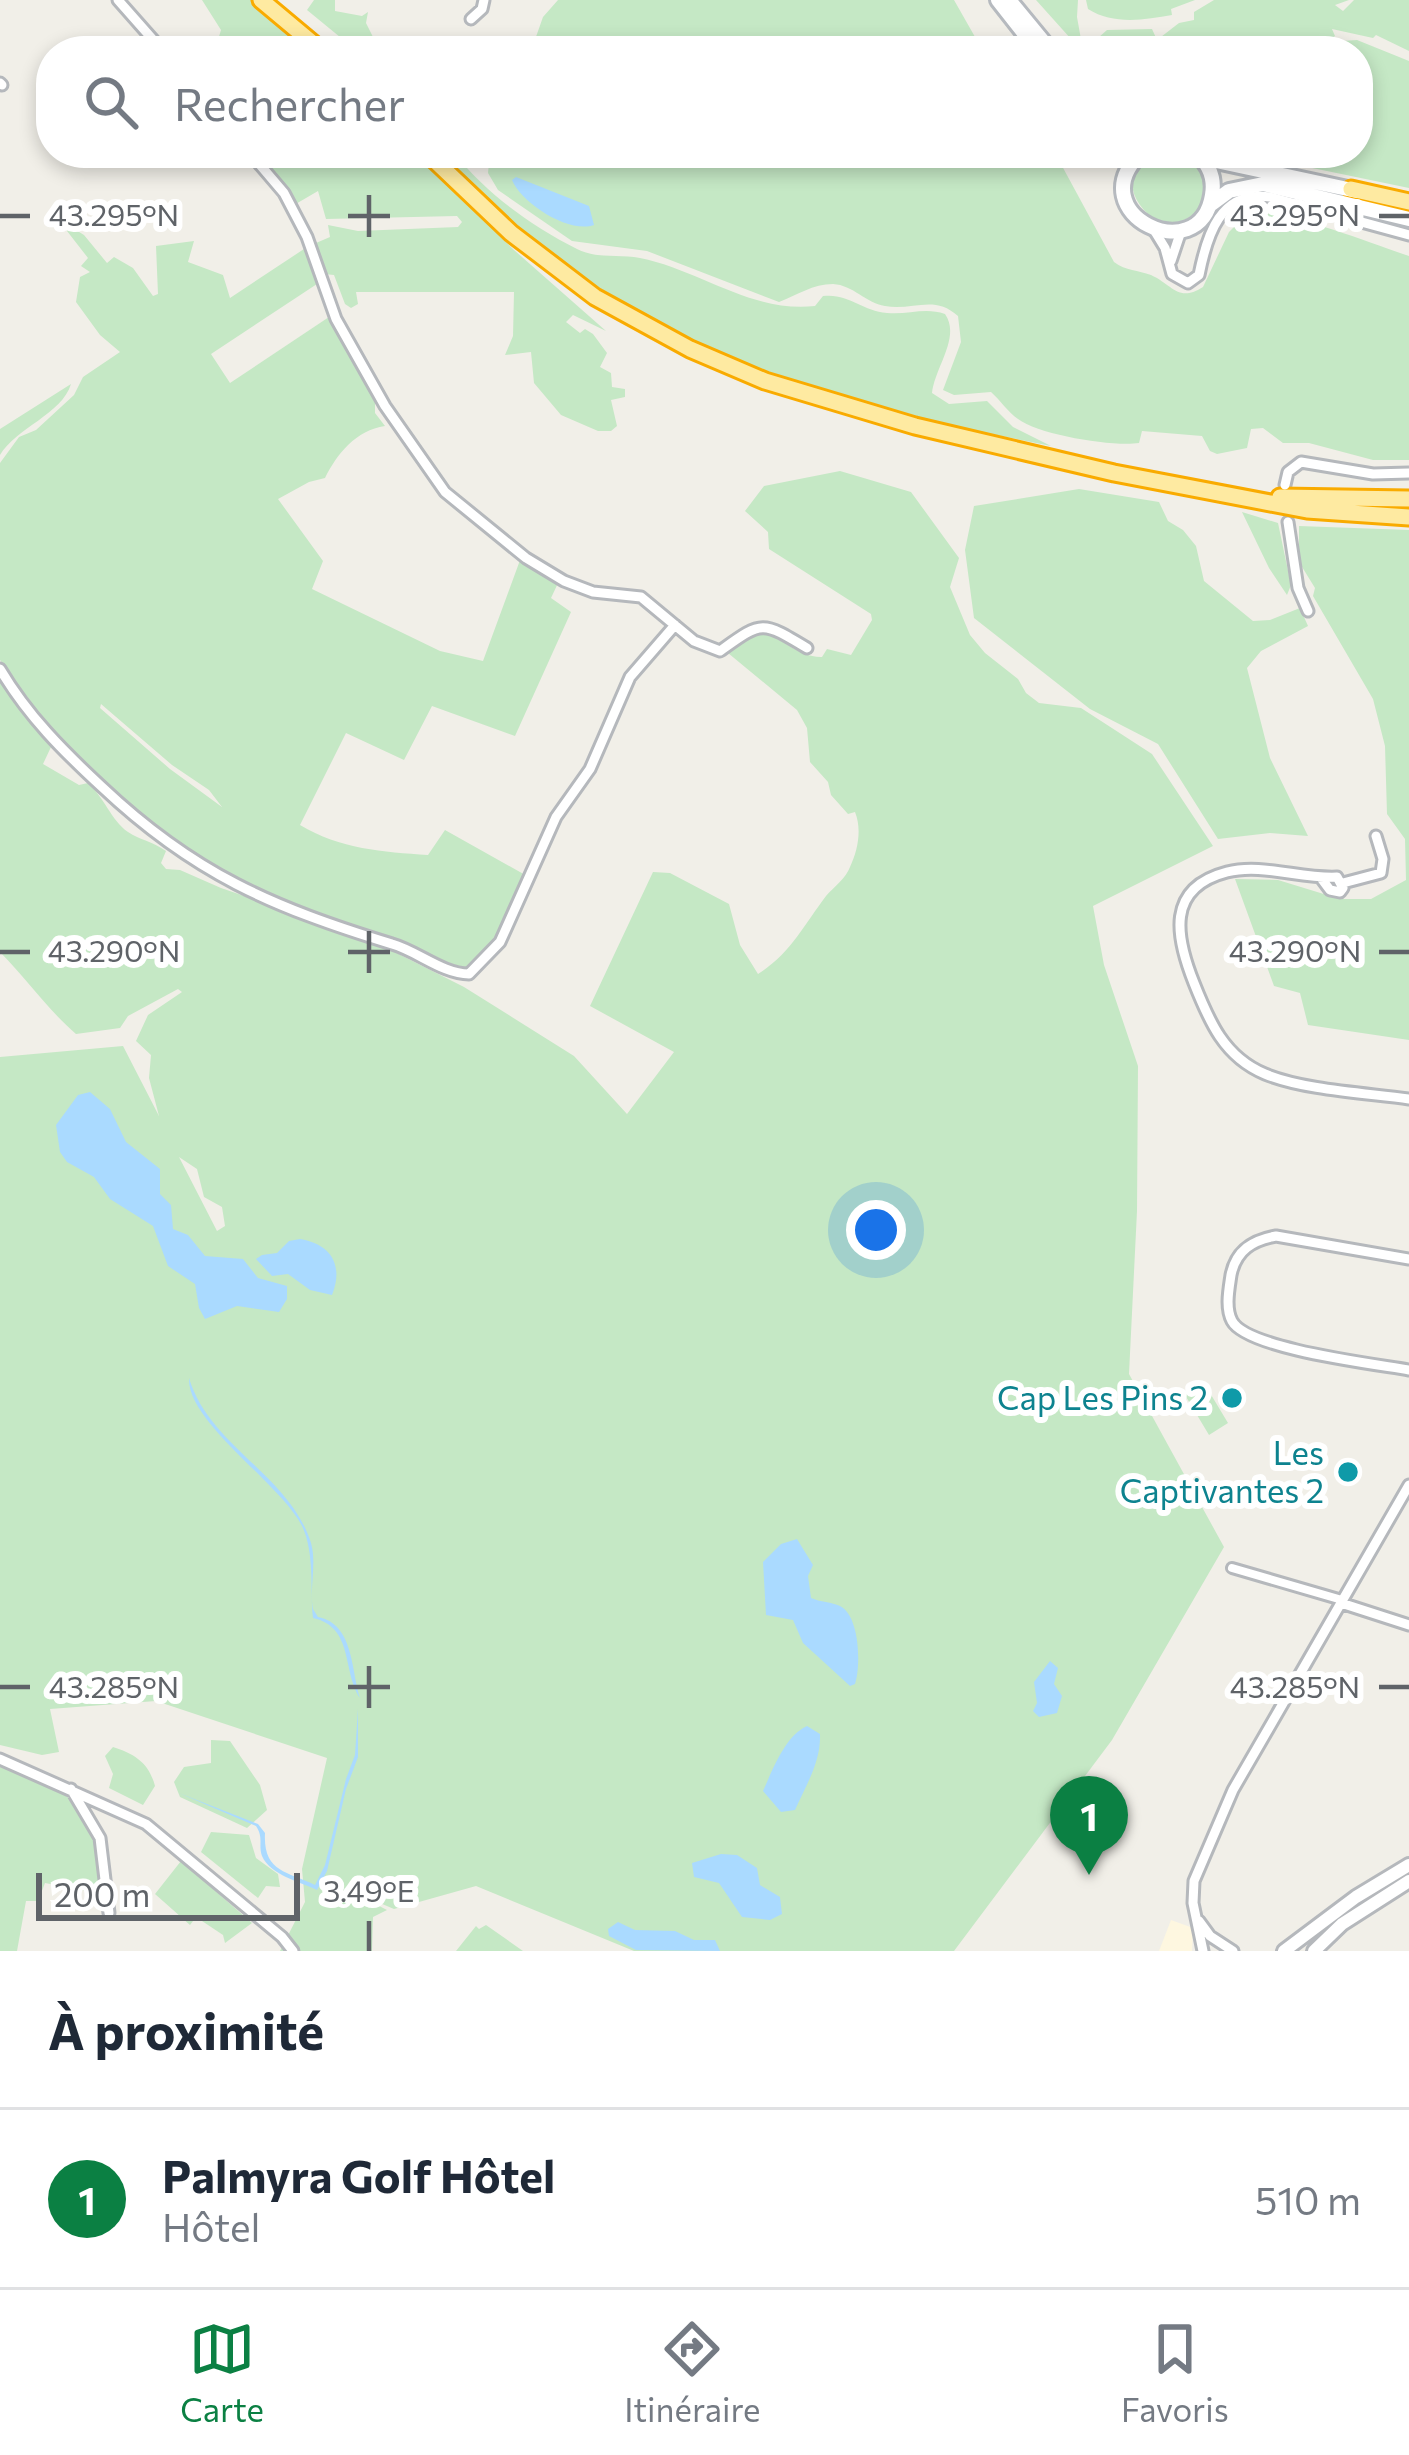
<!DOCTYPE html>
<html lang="fr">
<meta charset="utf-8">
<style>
:root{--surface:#fff;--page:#f6f6f7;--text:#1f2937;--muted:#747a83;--line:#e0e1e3;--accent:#0b8043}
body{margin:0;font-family:Commissioner,sans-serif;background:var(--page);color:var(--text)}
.scale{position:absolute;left:36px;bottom:30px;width:264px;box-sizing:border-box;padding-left:12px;border:6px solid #5f6368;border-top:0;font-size:33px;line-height:42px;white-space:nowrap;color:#5f6368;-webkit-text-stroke:9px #fff;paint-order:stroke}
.you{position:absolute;left:876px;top:1230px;width:42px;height:42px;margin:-30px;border:9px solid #fff;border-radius:50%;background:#1a73e8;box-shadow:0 0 0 18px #1a73e833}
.badge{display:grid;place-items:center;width:78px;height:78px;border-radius:50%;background:var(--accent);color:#fff;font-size:39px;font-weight:700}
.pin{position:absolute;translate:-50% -99px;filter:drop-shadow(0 3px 6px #0008)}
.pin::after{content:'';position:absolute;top:63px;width:42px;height:36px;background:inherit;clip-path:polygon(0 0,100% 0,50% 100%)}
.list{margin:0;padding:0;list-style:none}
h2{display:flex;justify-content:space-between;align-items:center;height:156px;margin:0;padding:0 48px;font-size:51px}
h2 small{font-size:39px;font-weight:400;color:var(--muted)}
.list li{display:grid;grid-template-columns:78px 1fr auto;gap:36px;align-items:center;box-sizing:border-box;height:180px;padding:0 48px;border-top:3px solid var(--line)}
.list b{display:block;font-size:45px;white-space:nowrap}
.list p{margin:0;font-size:39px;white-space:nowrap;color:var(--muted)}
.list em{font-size:39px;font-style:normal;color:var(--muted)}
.icon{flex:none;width:66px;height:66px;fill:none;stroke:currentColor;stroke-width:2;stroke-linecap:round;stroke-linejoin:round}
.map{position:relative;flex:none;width:1409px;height:1951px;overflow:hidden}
.search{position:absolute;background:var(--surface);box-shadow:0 6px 18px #0003;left:36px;right:36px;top:36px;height:132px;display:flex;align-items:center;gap:30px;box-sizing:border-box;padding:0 42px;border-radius:48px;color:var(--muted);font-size:45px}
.sheet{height:336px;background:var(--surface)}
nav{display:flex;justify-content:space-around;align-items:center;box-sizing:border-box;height:168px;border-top:3px solid var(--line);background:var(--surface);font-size:33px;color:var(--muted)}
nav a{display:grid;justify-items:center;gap:6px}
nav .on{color:var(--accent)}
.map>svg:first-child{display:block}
.commercial{fill:#fef7e0}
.green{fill:#c5e8c5;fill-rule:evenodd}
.water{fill:#aadaff}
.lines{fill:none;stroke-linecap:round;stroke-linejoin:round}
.pedestrian-casing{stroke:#b5b8bc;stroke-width:14}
.minor-casing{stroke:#b5b8bc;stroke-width:15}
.tertiary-casing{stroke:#b5b8bc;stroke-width:18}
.secondary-casing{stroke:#b6babf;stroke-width:20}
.trunk-casing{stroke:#f9ab00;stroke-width:21}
.pedestrian{stroke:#fff;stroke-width:8}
.minor{stroke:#fff;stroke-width:9}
.tertiary{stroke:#fff;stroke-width:12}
.secondary{stroke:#fff;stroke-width:14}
.trunk{stroke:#feeaa1;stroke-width:15}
.ticks{fill:none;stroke:#5f6368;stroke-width:4.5}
.culture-dot{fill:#0f9aa8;stroke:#fff;stroke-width:4.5}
.labels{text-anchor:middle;stroke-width:12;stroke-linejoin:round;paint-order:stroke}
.culture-label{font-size:33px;fill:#0d838f;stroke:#fff;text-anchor:end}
.ticks-label{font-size:30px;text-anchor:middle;fill:#5f6368;stroke:#fff;stroke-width:12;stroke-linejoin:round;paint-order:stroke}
</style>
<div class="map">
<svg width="1409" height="1951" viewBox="0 0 1409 1951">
<rect width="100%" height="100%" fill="#f1efe8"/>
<path class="commercial" d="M1171 1920 1193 1928 1192 1951H1159Z"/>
<path class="green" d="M202 0H251L311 51H208L217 43 221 30Z
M314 0H335V11L362 16 368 12 366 23 380 51H357L307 10Z
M558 0H954L983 51H531L543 17Z
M1036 0H1078L1077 17 1082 45 1080 49Z
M1086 0H1195L1171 9 1172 15C1144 20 1113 25 1088 9Z
M1214 0H1349L1335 5 1343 11 1354 0H1409V51L1376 35 1373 38 1332 29 1335 36 1311 51H1098L1090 46 1089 40 1098 38 1107 30 1152 29 1157 40 1179 23 1194 20V12Z
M1357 40 1409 61V188L1240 153H1358V51H1328L1341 41Z
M258 153H417L514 250 606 331 573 315 566 322 580 333 585 329 593 334 607 353 600 367 611 373 612 387 625 389V397L611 400 617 426 611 431H598L561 415 534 383 531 352 505 355 513 336 514 292H356L358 304 351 308 345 304 334 275 324 274 316 243 330 237 328 225 358 231 458 227 462 222 457 216 326 219 318 191 294 205 285 184Z
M441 153H454C487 194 530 225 577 249 596 259 619 254 640 258 700 270 751 313 815 306L823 296C849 293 862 311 887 313 908 315 925 307 945 314 961 337 935 367 932 393L949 404 987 401 1013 427 1051 446C967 429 882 412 801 385 668 339 534 260 441 153Z
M490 153H1055L1114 262C1126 271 1138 270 1151 275 1173 285 1178 303 1203 287L1229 232 1248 213C1287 209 1369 243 1409 256V460H1373L1309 443H1283L1263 428 1251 429 1247 448 1217 454 1210 451 1202 436 1142 431 1139 443C1113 447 1039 435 1018 419 1008 412 1000 400 991 392L954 395 943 390 961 342 958 316C934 294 913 311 885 306 866 303 853 285 833 284 813 284 797 295 779 302L647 251 572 241 498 190 488 173Z
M1153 153C1161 153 1173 151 1181 154 1228 166 1208 230 1159 223 1131 204 1119 174 1153 153Z
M68 225 84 235 107 263 114 257 133 268 153 296 158 294 156 246 194 241 188 262 223 275 230 298 307 247 320 282 211 354 230 383 332 315 375 402V413L385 426C356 430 337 454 325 478L309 482 278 499 323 561 312 589 440 651 483 661 523 552 559 581 551 598 571 612 515 736 432 706 404 760 346 733 300 825C340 849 383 852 428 855L445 830 527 876 495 945 469 970 272 899 172 843 70 756 0 660V463L19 437 36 430 74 395 83 377 120 352 100 335 76 302 80 277 90 272 81 266 88 258 67 231ZM101 704 172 765 209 790 222 807 170 769 100 708Z
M71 384C62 414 16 428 0 455V429Z
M840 471 911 492 959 558 950 587 970 635 985 653 1018 679 1026 693 1039 703 1081 708 1152 754 1213 846 1093 906 1104 965 1138 1066 1137 1211 1129 1374 1224 1547 1112 1740 954 1951H634L476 1886 394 1909 342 1887 387 1910 373 1917 372 1951H280L305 1902 302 1869 327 1758 156 1701 50 1709 59 1752 42 1755 0 1745V1057L123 1046 159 1116 149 1078 151 1055 136 1041 148 1015 182 992 178 989 128 1016 120 1028 76 1034C46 1008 27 979 0 952V672L51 747 43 764 79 785 88 783C104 797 111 820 128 832 140 840 152 841 166 851L161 863 166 869 180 870 221 888 369 939 464 987 574 1056 627 1114 674 1052 590 1006 653 872 670 873 729 904 740 945 758 974C790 954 804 925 826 896 834 887 846 878 850 867 858 850 862 829 855 812L848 814 831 795 828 782 810 762 807 728 797 710 728 653C765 605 784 658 822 657L827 649 851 655 872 620 871 614 769 549 768 532 745 511 764 486ZM179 1157 197 1169 204 1197 222 1207 225 1226 217 1231Z
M1079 489 1159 502 1168 521 1183 530 1196 546 1204 581 1253 621 1270 620 1300 608 1308 626 1261 651 1247 668 1270 758 1308 836 1270 833 1218 839 1158 744 1090 709 974 618 965 550 974 506Z
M1242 512 1278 523 1291 585 1287 595 1269 568Z
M1299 526 1409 530V1040L1308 1025 1300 993 1274 986 1235 879 1278 880 1340 899H1371L1406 880 1405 839 1387 814 1385 746 1373 699 1313 596 1315 588 1299 562Z
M1204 1383 1228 1423 1209 1435 1185 1395Z
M211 1740 230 1741 260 1785 267 1810 247 1828 180 1797 174 1782 184 1767 211 1763Z
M113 1747C135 1754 149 1763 155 1786L143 1805 109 1788 113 1774 105 1756Z
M0 1762C83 1800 92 1802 108 1895L45 1883 38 1901H26L17 1951H0Z
M211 1832 249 1835 256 1858 278 1874 280 1887 266 1886 258 1898 201 1852Z
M181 1861 252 1923 225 1943 223 1935 196 1917 190 1925 155 1894Z
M486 1925 523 1951H456L476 1926 479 1929Z"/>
<path class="water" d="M516 177 589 206 594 225C569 234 521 203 512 180Z
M90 1092 110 1109 126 1142 160 1169V1194L171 1205 173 1229 188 1235 205 1256 243 1259 258 1278 287 1286V1299L279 1312 237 1306 205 1319 199 1308 195 1284 168 1266 153 1226 110 1199 94 1177 67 1162 60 1152 56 1125 78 1095Z
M300 1239C331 1244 344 1265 332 1295L310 1290 288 1274 272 1276 256 1259 262 1255 277 1253 289 1241Z
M189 1378C209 1446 290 1475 311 1543 317 1564 309 1588 313 1609L318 1617C354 1624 351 1670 360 1698 342 1671 354 1627 313 1618 310 1591 315 1553 302 1526 280 1483 187 1422 189 1378Z
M797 1539 813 1565 808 1576 811 1598C820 1602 832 1602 840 1606 860 1616 861 1666 855 1684L850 1686 803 1643 793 1620 766 1615 763 1562 781 1544Z
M1050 1661 1058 1668 1054 1684 1062 1696 1057 1713 1039 1717 1033 1711 1037 1703 1034 1682Z
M358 1709V1757L346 1789 327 1871 317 1890C301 1882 270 1875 262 1856 258 1845 264 1838 256 1826L179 1793 258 1824 265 1833C263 1872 286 1871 315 1885L325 1865 346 1779 355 1755Z
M807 1726 820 1734C821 1762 806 1785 795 1810L781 1812 763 1791C773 1769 785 1736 807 1726Z
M721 1854 737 1855 757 1868 760 1885 780 1897 782 1914 770 1920 742 1917 719 1883 694 1877 692 1863Z
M618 1922 635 1930 675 1931 694 1940H715L720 1951 636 1950 609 1936 608 1929Z"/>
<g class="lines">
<defs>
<path id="pedestrian" d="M1232 1568 1342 1600"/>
<path id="minor" d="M118 0 163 51
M471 19 482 9 484 0
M0 83 2 85
M250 153 284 193 307 237 336 319 385 406 445 492 526 558 564 581 593 592 641 597 694 641 720 651C762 621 761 620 807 648
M1154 230 1165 248 1172 274 1188 283 1199 275C1207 235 1220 190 1270 197L1409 235
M1171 261 1181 231
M1285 485 1288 472 1301 462 1373 474 1409 473
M1288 522 1298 588 1308 611
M0 669C28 716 63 751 102 787 194 874 272 907 392 944 417 951 443 974 469 974L500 942 556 817 590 769 630 677 675 625
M1321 878 1330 890 1340 892 1343 888 1337 877C1301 879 1262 863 1227 872 1165 888 1176 938 1194 983 1209 1021 1224 1057 1265 1074 1304 1090 1366 1093 1409 1099
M1343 883 1381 873 1383 859 1376 836
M1409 1259 1276 1236C1253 1240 1236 1250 1231 1275 1229 1289 1225 1308 1232 1321 1247 1349 1375 1364 1409 1370
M1341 1603 1409 1625
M0 1759 146 1824 282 1937 293 1951
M71 1789 100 1838 109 1913
M1199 1921 1210 1936 1233 1951
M1203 1951 1193 1903 1194 1881 1233 1790 1409 1485"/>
<path id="tertiary" d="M1284 1951 1356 1897 1409 1865
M1314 1951 1342 1924 1409 1881"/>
<path id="secondary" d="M998 0 1038 51
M1009 0 1051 51
M1141 153C1078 214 1200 271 1212 195 1215 178 1209 164 1196 153
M1202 158 1357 191
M1210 205 1229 191 1263 184 1409 219"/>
<path id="trunk" d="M261 0 322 51
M427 153 511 233 595 297 690 349 765 381 915 426 1114 473 1307 510 1409 517
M1351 189 1409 202
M1280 497 1409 499"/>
</defs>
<use href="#pedestrian" class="pedestrian-casing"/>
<use href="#minor" class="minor-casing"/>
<use href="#tertiary" class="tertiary-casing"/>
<use href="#secondary" class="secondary-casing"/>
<use href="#trunk" class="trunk-casing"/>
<use href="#pedestrian" class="pedestrian"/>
<use href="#minor" class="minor"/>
<use href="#tertiary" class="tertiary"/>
<use href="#secondary" class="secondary"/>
<use href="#trunk" class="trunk"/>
</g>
<path class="ticks" d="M369 195V237M0 216H30M348 216H390M1379 216H1409M369 931V973M0 952H30M348 952H390M1379 952H1409M369 1666V1708M0 1687H30M348 1687H390M1379 1687H1409M369 1921V1951"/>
<g class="culture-dot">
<circle cx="1232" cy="1398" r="12"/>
<circle cx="1348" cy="1472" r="12"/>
</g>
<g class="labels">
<g class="culture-label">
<text x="1208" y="1410">Cap Les Pins 2</text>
<text x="1324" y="1465">Les<tspan x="1324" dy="38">Captivantes 2</tspan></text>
</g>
</g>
<g class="ticks-label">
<text x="114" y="226">43.295°N</text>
<text x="1295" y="226">43.295°N</text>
<text x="114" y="962">43.290°N</text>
<text x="1295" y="962">43.290°N</text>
<text x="114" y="1698">43.285°N</text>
<text x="1295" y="1698">43.285°N</text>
<text x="369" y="1902">3.49°E</text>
</g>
</svg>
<div class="scale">200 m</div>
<div class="you"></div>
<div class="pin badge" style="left:1089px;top:1875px">1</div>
<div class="search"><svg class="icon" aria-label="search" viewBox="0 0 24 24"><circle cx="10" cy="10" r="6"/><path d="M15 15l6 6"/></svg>Rechercher</div>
</div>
<section class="sheet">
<h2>À proximité<small></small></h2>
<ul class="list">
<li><span class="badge">1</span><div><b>Palmyra Golf Hôtel</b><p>Hôtel</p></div><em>510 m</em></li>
</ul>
</section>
<nav>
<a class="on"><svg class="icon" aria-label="map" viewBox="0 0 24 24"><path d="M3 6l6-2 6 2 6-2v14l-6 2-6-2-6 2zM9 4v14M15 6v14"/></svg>Carte</a>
<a><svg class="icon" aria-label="directions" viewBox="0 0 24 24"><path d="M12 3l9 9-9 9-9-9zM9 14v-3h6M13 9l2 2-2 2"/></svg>Itinéraire</a>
<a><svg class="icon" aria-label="saved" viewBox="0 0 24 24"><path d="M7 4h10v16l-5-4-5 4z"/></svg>Favoris</a>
</nav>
